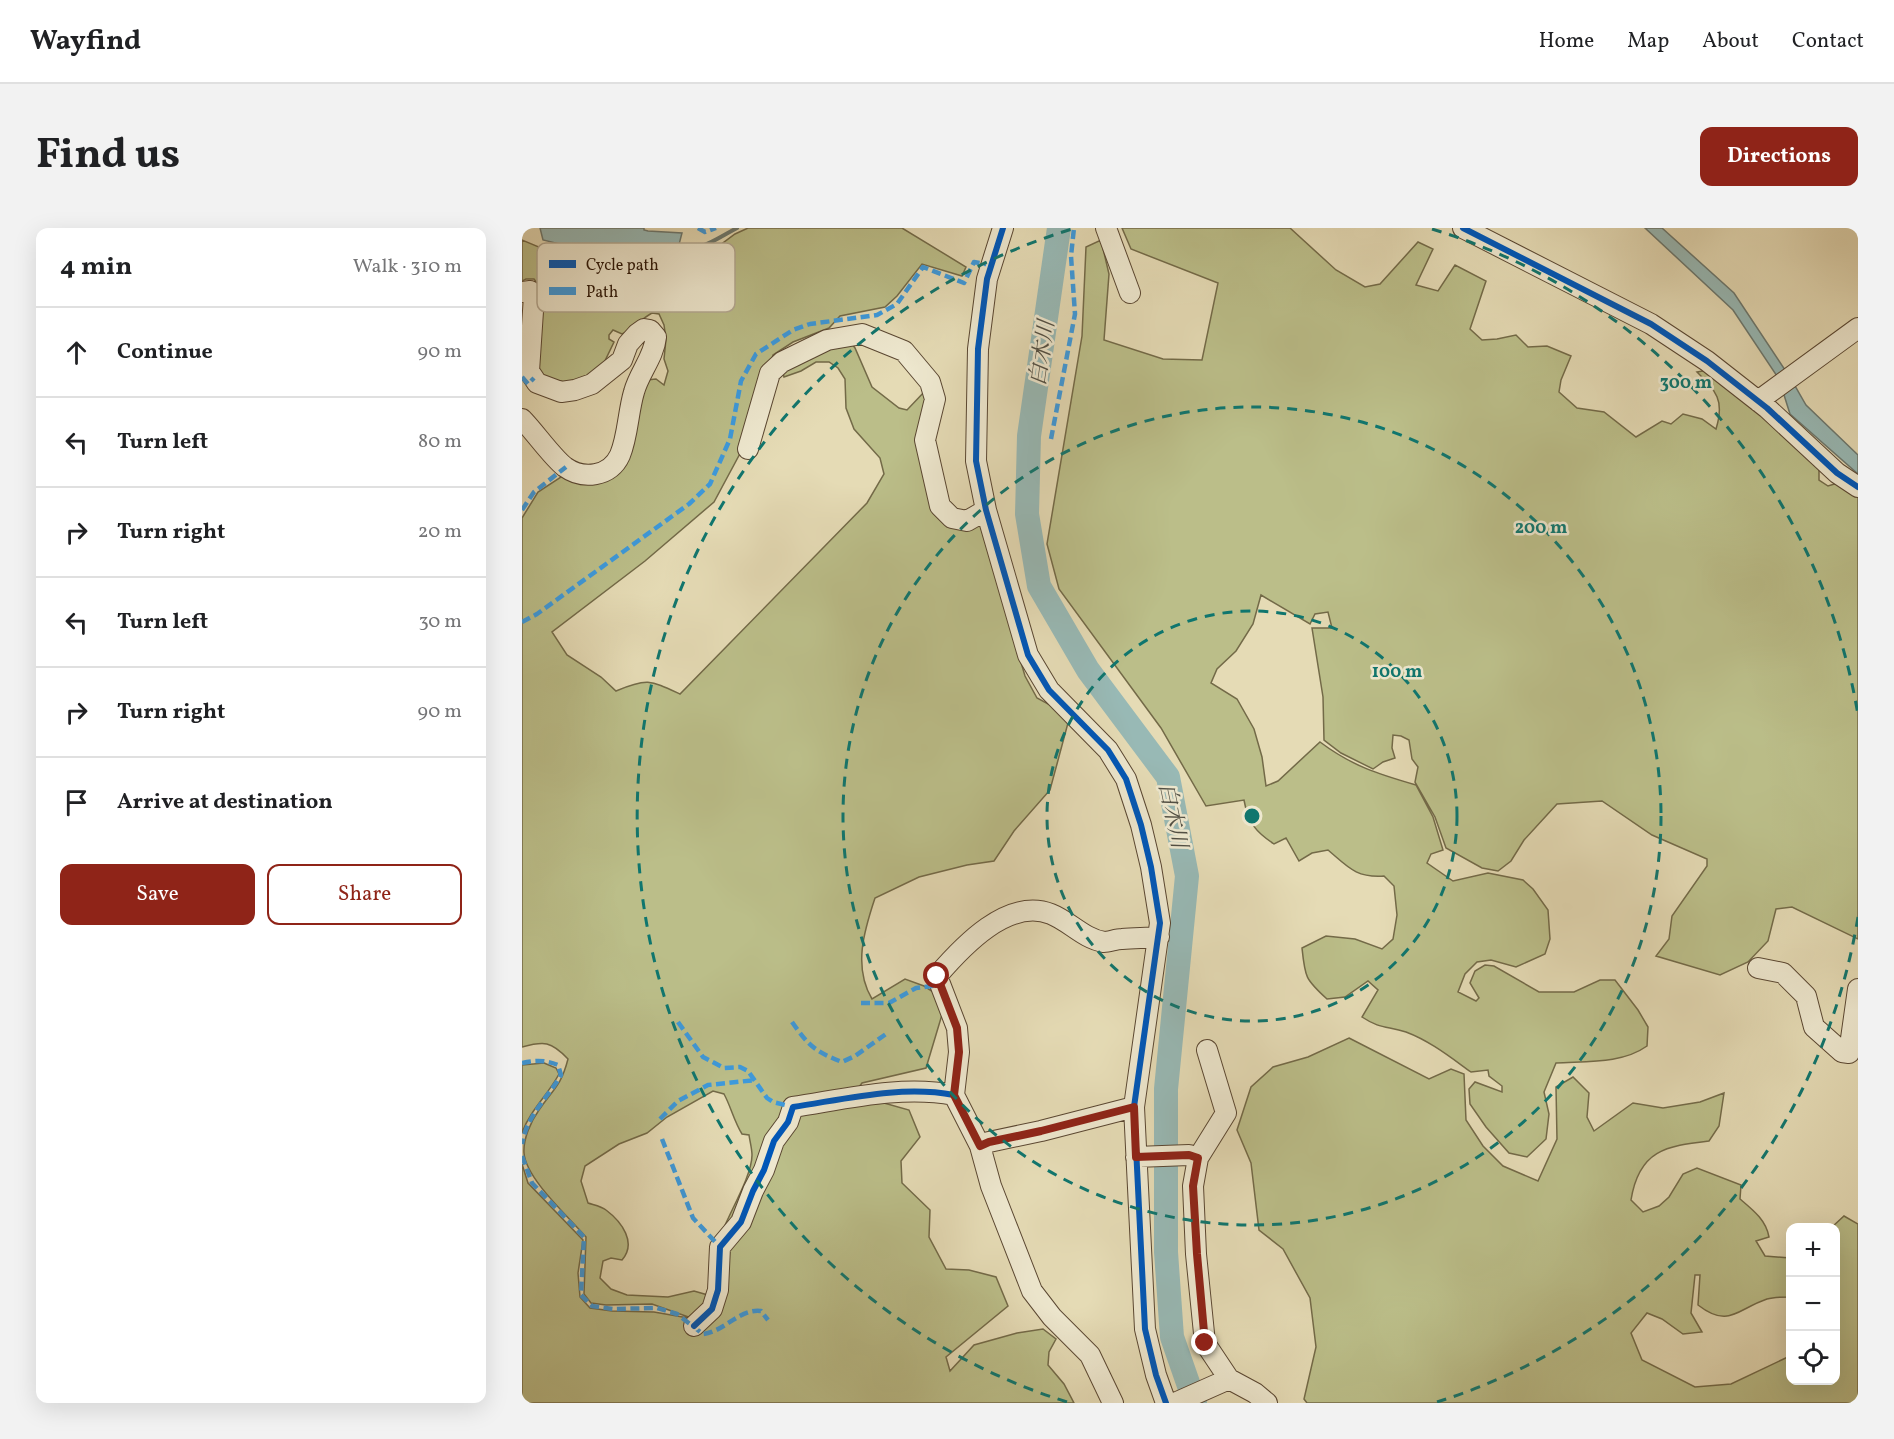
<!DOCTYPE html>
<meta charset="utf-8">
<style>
:root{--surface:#fff;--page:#f2f2f2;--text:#202124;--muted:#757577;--line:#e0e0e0;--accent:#8f2418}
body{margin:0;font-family:Vollkorn,"Noto Serif JP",serif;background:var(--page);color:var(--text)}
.controls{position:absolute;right:18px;bottom:18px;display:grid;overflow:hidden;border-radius:12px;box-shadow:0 6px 24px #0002}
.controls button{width:54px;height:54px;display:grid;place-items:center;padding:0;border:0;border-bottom:2px solid var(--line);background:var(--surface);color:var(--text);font:30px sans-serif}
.stop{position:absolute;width:18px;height:18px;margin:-14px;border:4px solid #8f2418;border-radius:50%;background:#fff}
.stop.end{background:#8f2418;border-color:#fff;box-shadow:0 2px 6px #0008}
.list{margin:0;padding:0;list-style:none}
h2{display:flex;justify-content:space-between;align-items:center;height:78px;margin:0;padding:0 24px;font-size:26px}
h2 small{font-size:20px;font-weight:400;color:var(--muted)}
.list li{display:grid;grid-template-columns:39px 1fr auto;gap:18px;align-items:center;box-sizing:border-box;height:90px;padding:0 24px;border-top:2px solid var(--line)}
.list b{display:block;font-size:22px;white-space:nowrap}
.list em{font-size:20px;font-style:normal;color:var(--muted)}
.actions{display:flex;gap:12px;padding:18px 24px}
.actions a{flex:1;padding:14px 0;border:2px solid var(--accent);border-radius:12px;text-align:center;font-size:21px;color:var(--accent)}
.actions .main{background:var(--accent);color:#fff}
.icon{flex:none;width:33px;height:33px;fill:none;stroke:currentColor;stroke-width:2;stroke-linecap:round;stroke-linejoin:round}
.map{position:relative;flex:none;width:1336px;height:1175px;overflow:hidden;border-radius:12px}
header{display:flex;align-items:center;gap:36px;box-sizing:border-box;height:84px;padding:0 30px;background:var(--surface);border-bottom:2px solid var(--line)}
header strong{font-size:28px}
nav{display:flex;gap:33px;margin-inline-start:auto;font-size:21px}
.intro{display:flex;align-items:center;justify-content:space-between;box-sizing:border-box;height:144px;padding:0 36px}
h1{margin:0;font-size:42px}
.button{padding:15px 27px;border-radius:12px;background:var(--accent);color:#fff;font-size:21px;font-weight:700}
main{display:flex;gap:36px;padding:0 36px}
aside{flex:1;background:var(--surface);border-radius:12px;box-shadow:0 6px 24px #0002}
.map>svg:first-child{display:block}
.green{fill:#bbbe89;stroke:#736a48;stroke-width:1.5}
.water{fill:#98b9b5;stroke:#6c786f;stroke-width:1.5}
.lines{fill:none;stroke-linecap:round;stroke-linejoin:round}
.stream{stroke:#6c786f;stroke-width:4}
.river{stroke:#98b9b5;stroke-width:24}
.minor-casing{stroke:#5a4732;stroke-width:22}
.minor{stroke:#eee8cf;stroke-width:20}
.quiet{stroke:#3d9add;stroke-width:4.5;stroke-dasharray:9 4.5;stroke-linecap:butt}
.cycleway-casing{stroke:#eee8cf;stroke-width:10}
.cycleway{stroke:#0057b8;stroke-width:6}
.route{stroke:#8f2418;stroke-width:8}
.ring{fill:none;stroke:#0f766e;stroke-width:3;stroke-dasharray:10 8}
.labels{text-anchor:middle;stroke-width:5;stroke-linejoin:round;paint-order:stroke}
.water-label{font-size:22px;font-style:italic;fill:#514f44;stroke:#eee8cf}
.key{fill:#eee8cf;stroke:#b4a993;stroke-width:1.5}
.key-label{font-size:16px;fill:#2b1607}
.centre{fill:#0f766e;stroke:#eee8cf;stroke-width:3}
.ring-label{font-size:18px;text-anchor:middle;font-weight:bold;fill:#0f766e;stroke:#eee8cf;stroke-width:5;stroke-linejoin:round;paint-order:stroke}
</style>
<header>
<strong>Wayfind</strong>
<nav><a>Home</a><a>Map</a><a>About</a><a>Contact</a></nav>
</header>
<div class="intro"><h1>Find us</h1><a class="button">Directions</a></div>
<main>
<aside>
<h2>4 min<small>Walk · 310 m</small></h2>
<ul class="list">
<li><svg class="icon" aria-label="ahead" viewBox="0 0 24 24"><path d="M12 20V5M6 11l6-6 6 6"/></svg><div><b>Continue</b></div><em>90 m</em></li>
<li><svg class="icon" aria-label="left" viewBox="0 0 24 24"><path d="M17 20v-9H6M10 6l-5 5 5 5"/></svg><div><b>Turn left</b></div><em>80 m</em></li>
<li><svg class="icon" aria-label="right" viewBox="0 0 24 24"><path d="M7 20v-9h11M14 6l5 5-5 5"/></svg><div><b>Turn right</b></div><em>20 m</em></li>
<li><svg class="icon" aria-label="left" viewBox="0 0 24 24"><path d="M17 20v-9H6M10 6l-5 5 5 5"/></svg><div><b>Turn left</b></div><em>30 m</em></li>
<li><svg class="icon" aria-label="right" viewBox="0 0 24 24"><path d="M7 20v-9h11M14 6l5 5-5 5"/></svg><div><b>Turn right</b></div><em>90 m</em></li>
<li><svg class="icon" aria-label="arrive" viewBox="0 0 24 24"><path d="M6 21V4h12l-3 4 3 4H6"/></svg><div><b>Arrive at destination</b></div></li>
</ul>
<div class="actions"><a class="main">Save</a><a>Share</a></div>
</aside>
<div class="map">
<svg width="1336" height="1175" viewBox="0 0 1336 1175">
<rect width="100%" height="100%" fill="#e5dbb5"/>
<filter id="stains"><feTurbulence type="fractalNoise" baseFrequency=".00333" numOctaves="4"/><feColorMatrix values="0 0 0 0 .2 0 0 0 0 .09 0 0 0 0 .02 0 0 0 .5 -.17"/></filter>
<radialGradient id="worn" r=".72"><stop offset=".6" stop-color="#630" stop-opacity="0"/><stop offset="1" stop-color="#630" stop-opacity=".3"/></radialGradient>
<path class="green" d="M226 0H380L444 39 440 48 400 36 375 68 363 79 318 88 307 100 271 114 251 127 221 220 192 274 123 333 30 404 45 427 79 449 94 463C125 450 128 452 158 466L345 275 362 246 358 230 332 201 324 180 323 151 316 140 307 134H294L279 143 262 149 259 137 321 104 333 120 350 159 377 180 385 182 405 161 416 282 457 293 503 448 515 470 530 478 546 495 528 562 492 603 472 633 445 637 397 649 353 670C342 703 331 739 350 771L383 751 402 758 422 771V780L404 840 340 855 332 866 268 877 240 942 197 1012C205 988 230 949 230 927 230 921 228 914 227 907L220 906C212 893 209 879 202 866L191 863 145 889 125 905 97 916 63 938 59 953 66 975C72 977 79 978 84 982 100 994 115 1015 100 1032L89 1030 81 1033 78 1050 89 1061 105 1067 146 1069 172 1063 186 1067 273 881 362 875 387 882 398 909 379 933 380 955 408 982 407 1009 424 1041 447 1042 474 1049 486 1078 424 1129 428 1143 452 1117 495 1105 521 1101 534 1111 527 1124 526 1137 542 1156 552 1175H0V936L6 955 61 1012 56 1045 58 1069 68 1080 90 1083 132 1084 172 1091 130 1076 84 1077 69 1075 62 1066 64 1009C47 989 4 951 2 925 1 911 9 893 17 882 32 860 39 858 46 831 29 813 22 813 0 819V290L16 264 48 243 80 254 125 152 134 151 142 157 146 143 142 131 144 111 142 97 137 86 130 85C119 91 111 101 100 106L91 102 87 107V111L92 114 79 141 50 159 23 152 16 138 18 59 12 51H4L0 53V12L55 35 62 54H67L69 47 79 39 91 35 108 39 125 33 182 29 213 6Z
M600 0H768L814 42 843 59 858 56 896 14 911 21 894 57 916 63 933 37 964 53 948 101 960 112 975 111 994 107 1006 119 1025 118 1049 128 1039 152 1037 164 1055 180 1082 184 1114 209 1140 193 1149 196 1161 186 1180 191 1194 201C1203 172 1194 163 1175 144L1186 142 1297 237V252L1306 258 1319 254 1336 265V711L1270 679 1254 681 1246 713 1226 734 1198 747 1134 728 1147 711 1150 688 1185 638V631L1130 607 1080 573 1035 576 1002 612 989 633 976 643 960 640 924 620 913 589 893 554 896 539 890 531 887 512 879 508 871 507 870 520 873 530 861 534 851 541 819 525 802 512 801 469 790 400H810L806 384 793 386 788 396 739 367 731 396 714 423 695 441 689 455 715 471 732 501 740 529 744 558 756 553 798 514C830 538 856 546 894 557L911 589 921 622 909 626 905 635 931 653 966 645 1001 652 1011 661 1026 682 1028 711 1023 726 994 739 969 732 955 734 943 746 936 764 954 773 957 770 948 755 953 743 963 737 972 738 1017 764H1052L1078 752H1093L1116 782 1126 799 1125 818C1100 836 1064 833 1034 835L1022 864 1027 886 1024 911 1005 929 987 925 964 899 948 876 947 861 953 854 980 864V858L967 848 966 842 949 844C928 829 908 813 884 804 865 798 858 801 840 789L856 762 846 753 823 769 805 771C783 751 783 749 780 720L804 708 833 711 860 721 871 711 875 687 872 658 862 648C834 650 826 639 806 622L790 625 777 633 764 610 752 616C734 604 726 595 722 572L684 578 639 500 537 361 525 316 560 108 564 19 579 12 587 46 582 112 641 131 680 132 696 55 609 21Z
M827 810 907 851 929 841 942 846 944 892 961 918 981 938 1016 953 1035 911 1034 859 1051 849 1067 865 1065 889 1072 903 1111 875 1141 880 1178 874 1202 865 1197 898 1187 913C1144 918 1117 922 1109 972L1121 984 1137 978 1147 969 1161 946 1175 940 1219 957 1218 971C1231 982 1244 992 1247 1009L1234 1013 1243 1028 1268 1030V1069C1261 1069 1252 1069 1245 1071 1215 1081 1207 1101 1176 1077L1178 1047H1173L1169 1085 1180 1104 1161 1106 1140 1091 1125 1085 1109 1105 1120 1132 1173 1159 1209 1156 1268 1128V1152H1314V1000L1310 999 1322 988 1336 996V1175H785L782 1171 794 1119 788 1070 761 1021 737 1002 729 935 715 902 729 859 751 839 786 829Z
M22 835 34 840 37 846C26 867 8 882 0 905V837Z"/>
<path class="water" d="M18 0H122V2L126 3 160 5 154 28 125 30 108 36 83 32 58 21 21 12Z
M1123 0H1140L1212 65 1269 151 1284 177 1336 227V246L1268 186 1257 151 1211 82Z"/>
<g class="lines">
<path class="stream" d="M0 2 1 0
M153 19C182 23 190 13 215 0"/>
<path class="river" d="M537 0 507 208 505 286 517 358 566 442 646 549 665 648 644 861V1024L650 1109 673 1175"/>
<defs>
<path id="minor" d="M481 0 465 51 456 121 454 233 464 282 506 427 527 462 586 522 604 551 619 597 629 639 638 695 612 879 623 1101 634 1147 644 1175
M584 0 608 65
M941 0 1129 96 1185 133 1245 180 1315 245 1336 259
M0 64 8 63 12 68 7 143 15 155 39 164 53 162 70 156 100 132 106 116 115 106 122 101 128 102 134 109C132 129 117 145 112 164 106 184 106 208 98 227 88 249 61 252 43 239 30 229 12 203 0 191
M1236 173 1336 100
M226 221 248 145 260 134 305 112 340 106 382 123 408 154 413 171 403 212 418 278 430 290 445 293 464 282
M1236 740 1261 745 1284 768 1292 799 1320 824 1327 825 1336 761
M685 822 704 885 676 930 671 958 674 1026 683 1115 707 1151 733 1165 745 1175
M458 918 467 914 519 903 612 879
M614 929 667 927 676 930
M172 1098 190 1081 196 1062 198 1019 219 994 231 963 242 942 252 913 266 894 271 879C324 871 379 857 432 867
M591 1175 568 1127 530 1089 510 1063 469 958 458 918 432 867 437 824 435 800 415 748C440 719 486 669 529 686 547 693 562 711 582 714 587 714 594 711 600 711 612 710 624 710 637 709
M653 1175 707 1151"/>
</defs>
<use href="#minor" class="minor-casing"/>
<use href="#minor" class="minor"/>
<path class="quiet" d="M176 0 183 4 194 0
M0 149 6 156 12 150
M529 211 553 86 549 28 552 0
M0 282 12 264 44 239
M0 394 15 386 167 276 188 256 208 211 219 153 234 126 271 102 288 96 355 87 375 76 401 39 442 55 452 34 470 37
M339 775H367L394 760 418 757
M156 794 181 829 202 840 218 839 226 843 245 870 251 874 271 879
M270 794C287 818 292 823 320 834L333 828 364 806
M0 835C13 832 24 832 36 837L39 847C25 871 5 887 0 916
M138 891 156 873 186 857 234 852
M140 911 171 990 198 1019
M0 928 10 955 62 1009 59 1067 70 1078 91 1081 135 1080 155 1086 181 1106C202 1104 218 1080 239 1083L246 1092"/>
<defs>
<path id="cycleway" d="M481 0 465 51 456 121 454 233 464 282 506 427 527 462 586 522 604 551 619 597 629 639 638 695 612 879 623 1101 634 1147 644 1175
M941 0 1129 96 1185 133 1245 180 1315 245 1336 259
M172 1098 190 1081 196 1062 198 1019 219 994 231 963 242 942 252 913 266 894 271 879C324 871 379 857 432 867"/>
</defs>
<use href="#cycleway" class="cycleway-casing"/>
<use href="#cycleway" class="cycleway"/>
</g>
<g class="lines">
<path class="route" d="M415 748 435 800 437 824 432 867 458 918 467 914 519 903 612 879 614 929 667 927 676 930 671 958 675 1026 683 1115"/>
</g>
<g class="ring">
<circle cx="730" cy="588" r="205"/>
<circle cx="730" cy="588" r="409"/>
<path d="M1336 689A614 614 0 0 1 915 1174M545 1174A614 614 0 0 1 550 1M910 1A614 614 0 0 1 1336 487"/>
</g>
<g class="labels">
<g class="water-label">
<text transform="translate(519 125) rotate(-82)" y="8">白木川</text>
<text transform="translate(652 587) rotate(78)" y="8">白木川</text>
</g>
</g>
<rect x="15" y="15" width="198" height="69" rx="9" class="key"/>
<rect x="27" y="32" width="27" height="8" fill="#0057b8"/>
<rect x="27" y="59" width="27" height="8" fill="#3d9add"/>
<g class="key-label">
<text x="64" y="42">Cycle path</text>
<text x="64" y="69">Path</text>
</g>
<circle cx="730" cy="588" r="9" class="centre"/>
<g class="ring-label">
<text x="1164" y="160">300 m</text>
<text x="1019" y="305">200 m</text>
<text x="875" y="449">100 m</text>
</g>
<rect width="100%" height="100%" filter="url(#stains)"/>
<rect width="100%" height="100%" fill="url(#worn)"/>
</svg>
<div class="controls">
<button>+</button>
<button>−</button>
<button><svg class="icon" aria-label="locate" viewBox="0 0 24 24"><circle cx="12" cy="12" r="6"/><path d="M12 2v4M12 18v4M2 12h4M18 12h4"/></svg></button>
</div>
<div class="stop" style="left:415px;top:748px"></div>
<div class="stop end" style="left:683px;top:1115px"></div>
</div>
</main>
